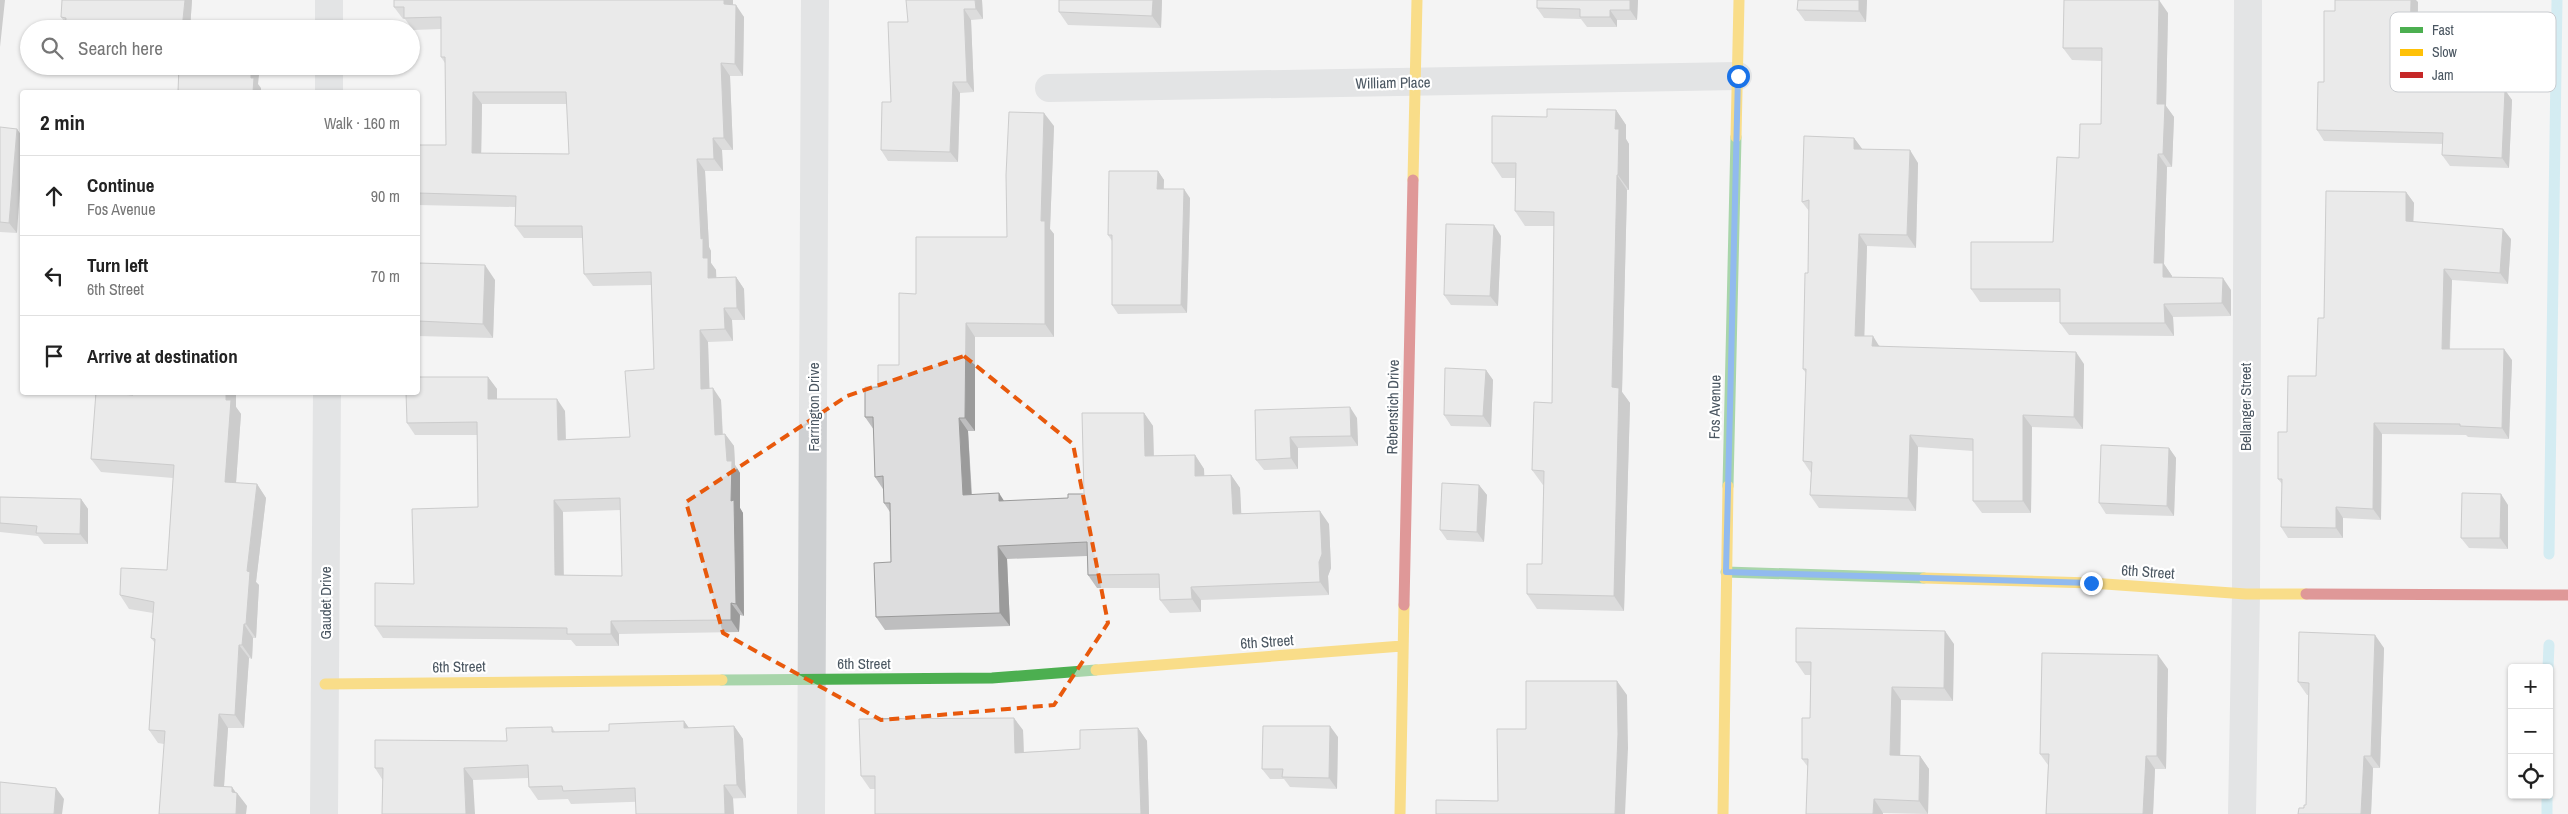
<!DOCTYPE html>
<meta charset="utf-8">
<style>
:root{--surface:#fff;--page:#f6f6f6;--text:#222;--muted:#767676;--line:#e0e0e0}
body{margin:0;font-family:"Archivo Narrow",sans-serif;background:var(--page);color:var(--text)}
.controls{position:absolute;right:15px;bottom:15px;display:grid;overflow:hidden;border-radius:5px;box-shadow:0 1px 4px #0004}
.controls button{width:45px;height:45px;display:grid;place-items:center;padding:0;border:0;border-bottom:1px solid var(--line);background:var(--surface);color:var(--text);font:25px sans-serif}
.stop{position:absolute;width:15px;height:15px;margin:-11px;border:4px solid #1a73e8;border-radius:50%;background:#fff}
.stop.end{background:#1a73e8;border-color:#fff;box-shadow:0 1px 5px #0008}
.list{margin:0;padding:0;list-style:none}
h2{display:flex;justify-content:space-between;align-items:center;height:65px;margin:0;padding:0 20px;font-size:21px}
h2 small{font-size:16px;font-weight:400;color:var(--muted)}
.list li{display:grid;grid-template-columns:32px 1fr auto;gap:15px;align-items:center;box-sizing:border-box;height:80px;padding:0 20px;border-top:1px solid var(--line)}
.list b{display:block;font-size:19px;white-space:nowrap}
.list p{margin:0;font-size:16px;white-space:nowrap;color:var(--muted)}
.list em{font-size:16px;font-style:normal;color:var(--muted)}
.icon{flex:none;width:28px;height:28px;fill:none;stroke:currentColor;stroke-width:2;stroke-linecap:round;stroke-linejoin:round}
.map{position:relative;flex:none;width:2568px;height:814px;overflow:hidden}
.search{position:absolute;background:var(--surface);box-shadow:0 1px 4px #0004;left:20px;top:20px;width:400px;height:55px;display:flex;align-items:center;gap:12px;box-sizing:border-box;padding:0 18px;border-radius:28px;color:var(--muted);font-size:19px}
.panel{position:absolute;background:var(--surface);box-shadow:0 1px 4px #0004;left:20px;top:90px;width:400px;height:305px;border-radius:5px}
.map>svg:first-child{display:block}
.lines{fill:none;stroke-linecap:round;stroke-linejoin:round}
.stream{stroke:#aee2f0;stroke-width:11}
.street{stroke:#ced0d2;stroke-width:28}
.fast{stroke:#4caf50;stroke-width:11}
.slow{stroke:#ffc107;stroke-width:11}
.jam{stroke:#c62828;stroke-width:11}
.wall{fill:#bebebf;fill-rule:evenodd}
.shaded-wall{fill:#9b9b9b}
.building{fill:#ddddde;stroke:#9b9b9b;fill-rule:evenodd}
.route{stroke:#1a73e8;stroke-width:6}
.marked{fill:none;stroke:#e8590c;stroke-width:4;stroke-dasharray:10 6;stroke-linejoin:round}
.labels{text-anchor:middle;stroke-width:4.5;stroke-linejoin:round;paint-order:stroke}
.street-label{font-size:15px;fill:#4a5661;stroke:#fff}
.key{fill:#fff;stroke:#c9ccd0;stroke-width:1}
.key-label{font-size:14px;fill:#4a5661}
</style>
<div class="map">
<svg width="2568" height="814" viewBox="0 0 2568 814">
<rect width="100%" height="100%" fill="#f4f4f4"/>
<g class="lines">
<path class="stream" d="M2549 554 2557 0
M2548 668 2549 645
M2547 814V795"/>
<path class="street" d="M329 29V0
M1049 88 1738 76
M329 92V66
M324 814 327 392
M811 814 815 0
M2242 814 2246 594 2248 0"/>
<path class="fast" d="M1728 486 1736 137
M1726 572 1924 578
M722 680 992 678 1096 670"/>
<path class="slow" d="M1736 137 1739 0
M1413 180 1417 0
M1924 578 2091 583 2246 594H2306
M1096 670 1402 646
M325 684 722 680
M1400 814 1404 605
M1723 814 1728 486"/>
<path class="jam" d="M2306 594 2568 595
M1404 605 1413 180"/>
</g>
<path class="wall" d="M192 0 190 29H65L66 24 61 17Z
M394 0H733V5L744 17 743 76H730L733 150H722L723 171H705L709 247 711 251V263L716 270V278L736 277 744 289 745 320H732L733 341 708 342 709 389 721 400 723 434H725L734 446 735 465 740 473V508L743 513 744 616 740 615 739 632 619 634V646H576L571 640 383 638 375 626 414 584 478 507 477 435H415L407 423 488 377 497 389V399L565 411 566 439 630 437 654 369 651 285 593 286 584 274 583 238H524L515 226 516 207 418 205V145H446L445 63 441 57V29L413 30 405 19H403L394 7ZM482 104H567L569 154 481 153ZM621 510 622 576 563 575V512Z
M982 0 983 19 971 20 974 92 960 93 958 162 888 161 881 150 908 22Z
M1162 0 1161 28 1068 25 1059 12Z
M1537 0H1638L1637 20H1617V27H1587L1581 19 1544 18 1537 8Z
M1867 0 1866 22 1805 21 1797 10Z
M2418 2 2416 87 2505 90 2512 100 2509 168 2450 166 2442 155 2443 144 2324 141 2317 130 2335 11Z
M2168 13 2166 106 2174 117 2172 167H2167L2164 264 2172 276V277L2231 290V316L2173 317 2174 336 2069 335 2060 323V302H1980L1971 289 2053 242 2079 158 2101 124 2102 61 2072 60 2063 48Z
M1616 110 1626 125V139L1629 144V190H1627L1622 392 1630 403 1624 611 1537 609 1527 594 1542 564 1544 485H1543L1532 470 1552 403 1554 226H1525L1515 211V178H1502L1492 163 1547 117Z
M1054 126 1050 229 1054 234V337H975V431H968L972 494 1004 501 1068 498 1084 494 1144 413 1153 426 1154 456 1195 455 1204 469V476L1231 475 1240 488 1241 513 1329 524 1331 568 1328 576 1329 595 1201 600V612L1170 613 1160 600V588H1097L1088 575 1087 556 1007 559 1010 626 885 630 876 617 891 562 890 512 884 503 883 489 875 477 874 430 865 417 878 387 899 365 916 294 1007 237Z
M0 127 17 233 0 232Z
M1854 138 1862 149 1918 163 1916 248 1867 246 1864 336 1880 346 2084 364 2083 429 2032 427 2031 513H1982L1973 501V451L1918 447 1916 511 1819 508 1810 495 1811 473 1803 461 1806 373 1803 369 1808 273 1809 211 1802 202Z
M1158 171 1164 180V189L1190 198 1187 313 1118 314 1112 305V241L1108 235Z
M2406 192 2414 203 2413 222 2511 239 2508 284 2452 280 2450 349 2512 360 2509 439 2468 437 2466 435 2382 434 2381 520 2343 518V538H2288L2281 527 2282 484 2278 479 2287 432 2316 376 2324 318Z
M1501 236 1498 306 1451 305 1444 295Z
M418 263 495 280 493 338 418 336Z
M1486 370 1493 380 1491 427 1451 426 1444 415Z
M133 395 236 407 241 414 236 483 257 484 266 498 256 582 259 585 256 638H253L252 659 249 658 244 728H228L224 787 237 793 247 806 164 744 158 743 149 730 155 643 151 638 153 613 129 609 120 595 167 570 173 478 101 472 91 459Z
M1255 410 1357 418 1358 446 1298 448V469L1264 470 1256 460Z
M2169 448 2176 458 2174 516 2106 514 2099 503Z
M1479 485 1487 495 1484 542 1447 540 1440 530Z
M0 497 81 499 88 509V544H44L38 536 0 532Z
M2508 505V549L2469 548 2461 538Z
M1954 644 1953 701 1901 700 1900 756H1920L1929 769 1928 814 1883 813 1808 767 1802 759 1810 718 1811 675H1805L1796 662Z
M2384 648 2380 768H2373L2371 814H2298L2306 805 2308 695H2307L2298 682Z
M2168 669 2166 769H2155L2153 814H2046L2048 765 2040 754Z
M684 721 689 728 734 726 743 739 746 798 571 804 568 799 538 800 529 787 528 778 473 780 382 779 375 768 507 741 552 727 555 732 609 731Z
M1138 728 1147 741 1149 814H875V789H870L861 776 1023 730 1024 752 1080 749Z
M1338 737 1337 789 1290 787 1284 779H1270L1262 769Z"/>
<path class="shaded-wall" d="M0 0H5L0 47Z
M185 0H192L190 29H182Z
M724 0H733V16L724 4Z
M975 0H982L983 19 976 9Z
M1153 0H1162L1161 28 1152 16Z
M1630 0H1638L1637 20 1630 10Z
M1859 0H1867L1866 22 1859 11Z
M2159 0 2168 13 2166 106 2174 117 2172 167 2163 154 2157 104Z
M2411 0H2416L2418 2 2416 97 2409 87Z
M736 5 744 17 743 76 735 64Z
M964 9 971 20 974 92 967 82Z
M1610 10 1617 20V27L1610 17Z
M721 63 730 76 733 150 724 138Z
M251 66H253L259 75 258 84 261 88V92H253L251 78Z
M953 82 960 93 958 162 950 152Z
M2505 90 2512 100 2509 168 2502 158Z
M473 92 482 104 481 165 472 153Z
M1616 110 1626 125V139L1629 144V190L1618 175 1615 129Z
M1044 113 1054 126 1050 229 1054 234V337L1045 324 1041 221Z
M17 129 22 136V160L17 233 9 223Z
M713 138 722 150 723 171 714 159Z
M1854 138 1863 150 1854 149Z
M1910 150 1918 163 1916 248 1907 235Z
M2158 154 2167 167 2164 264 2172 276V289L2154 263Z
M697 159 705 171 709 247 711 251V263L716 270 717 291 708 278 703 258 701 239Z
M1158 171 1164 180 1163 197 1157 189Z
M1617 175 1627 190 1622 392 1630 403 1624 611 1614 596 1612 387Z
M1184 189 1190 198 1187 313 1181 305Z
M2406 192 2414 203 2413 232 2406 221Z
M1494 225 1501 236 1498 306 1490 296Z
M2503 229 2511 239 2508 284 2500 273Z
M1859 234 1867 246 1864 348 1855 336Z
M485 265 495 280 493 338 483 324Z
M2444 269 2452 280 2449 359 2442 349Z
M736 277 744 289 745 320 737 308Z
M2223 278 2231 290V316L2222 303Z
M2164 304 2173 317 2174 336 2165 323Z
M724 308 732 320 733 341 725 329Z
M966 323 975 337V431L965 418Z
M700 330 708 342 710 401 701 389Z
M1873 336 1881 349 1872 346Z
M2504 349 2512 360 2509 439 2502 428Z
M2076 352 2084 364 2083 429 2074 417Z
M1486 370 1493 380 1491 427 1483 416Z
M488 377 497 389V411L488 399Z
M713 388 721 400 723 447 715 435Z
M226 392H236V407L241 414 235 496 225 482Z
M557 399 565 411 566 452 558 440Z
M1350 407 1357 418 1358 446 1351 436Z
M1144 413 1153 426 1154 470 1145 456Z
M2023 415 2032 427 2031 513 2023 501Z
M959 418 968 431 972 508 963 495Z
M2374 423 2382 434 2381 520 2373 509Z
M725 434 734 446 735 465 740 473V508L743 513 744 616 736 604 731 501 727 461Z
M1910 435 1918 447 1916 511 1908 498Z
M1290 437 1298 448V469L1291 458Z
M2169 448 2176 458 2174 516 2167 506Z
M1195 455 1204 469 1205 490 1195 476Z
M1231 475 1240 488 1242 527 1233 514Z
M257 484 266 498 256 582 259 585 256 638 246 624 247 571Z
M1479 485 1487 495 1484 542 1477 532Z
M999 493 1008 507 999 501Z
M2501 494 2508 505V549L2500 538Z
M81 499 88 509V544L80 534Z
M554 500 563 512 564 587 555 575Z
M2336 507 2343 518V538L2336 528Z
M1320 511 1329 524 1331 568 1328 576 1329 595 1320 582 1319 562Z
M998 546 1007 559 1010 626 1000 613Z
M1191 587 1201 600V612L1192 599Z
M731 603 740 615 739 632 731 620Z
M611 621 619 634V646L611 634Z
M244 624 253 638 252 659 242 645Z
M1945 631 1954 644 1953 701 1944 688Z
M2375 635 2384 648 2380 768 2371 756Z
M239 645 249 658 244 728 235 715Z
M2158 655 2168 669 2166 769 2157 756Z
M1617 681 1627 695 1628 748 1625 814H1615Z
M1892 687 1901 700 1900 769 1890 755Z
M219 714 228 728 223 800 214 786Z
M1014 718 1023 730 1024 765 1015 753Z
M684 721 693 734 684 728Z
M734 726 743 739 746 798 737 785Z
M1330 726 1338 737 1337 789 1329 778Z
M1138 728 1147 741 1149 814H1141Z
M1920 756 1929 769 1928 814 1919 801Z
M2146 756 2155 769 2153 814H2143Z
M2364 756 2373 768 2371 814H2361Z
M464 768 473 780 475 814H466Z
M724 785 733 798 734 814H725Z
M232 787 237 794V793L247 806 246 814H236L232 792Z
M56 788 64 799 62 814H54Z
M1874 799 1883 813V814H1873Z"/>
<path class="building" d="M62 0H185L182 29H65L66 18 61 17Z
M394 0H724V4L736 5 735 64 721 63 724 138H713L714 159H697L701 239 703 238V258H708V278L736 277 737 308H724L725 329 700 330 701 389 713 388 715 435 725 434 727 461H732L731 501 734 500 736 604 731 603V620L611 621V634H567V628L375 626V583L414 584 412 509 478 507 477 422 407 423 406 392H418V377H488V399H557L558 440 630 437 625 371 654 369 651 272 584 274 582 226H515L516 196 418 193V145H446L445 57H441V17L404 18V7H394ZM473 92H566L569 154 472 153ZM620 498 622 576 555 575 554 500Z
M906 0H975L976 9H964L967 82H953L950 152 881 150 882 102H891L888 22H908Z
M1059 0H1153L1152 16 1059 12Z
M1537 0H1630V10H1610V17H1580V9L1537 8Z
M1798 0H1859V11L1797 10Z
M2064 0H2159L2157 104H2165L2163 154H2158L2154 263H2163V277L2223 278 2222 303 2164 304 2165 323H2060V289H1971V242H2053L2057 157 2079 158 2080 124H2101L2102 48H2063Z
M2335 0H2411L2409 87 2505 90 2502 158 2442 155 2443 133 2317 130 2318 82H2324V11H2335Z
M179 66H251V78H254L253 92H178Z
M1547 109 1616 110 1615 129H1619L1618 175H1617L1612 387 1619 388 1614 596 1527 594V564H1542L1544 471 1532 470 1534 402 1552 403 1554 212 1515 211 1516 163H1492V116L1547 117Z
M1009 112 1044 113 1041 221H1045V324L966 323 965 418H959L963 495 999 493V501L1068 498V494H1084L1082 413H1144L1145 456 1195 455V476L1231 475 1233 514 1320 511 1322 554 1319 562 1320 582 1191 587 1192 599 1160 600 1159 574 1088 575 1087 542 998 546 1000 613 876 617 874 563 891 562 890 503H884L883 476 875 477 873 417H865V387H878V365H899V293L916 294V237H1007L1006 175Z
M0 127 17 129 9 223 0 222Z
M1804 136 1854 138V149L1910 150 1907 235 1859 234 1855 336H1873L1872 346 2076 352 2074 417 2023 415V501H1973V439L1910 435 1908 498 1810 495 1812 462 1803 461 1806 369H1803L1805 273H1808L1809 200 1802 202Z
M1109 171H1158L1157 189H1184L1181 305H1112V235H1108Z
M2326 191 2406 192V221L2503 229 2500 273 2444 269 2442 349H2504L2502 428 2460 426V424L2374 423 2373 509 2336 507V528L2281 527 2282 479H2278V432H2287L2288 376H2316L2318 318H2324Z
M1446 224 1494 225 1490 296 1444 295Z
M418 263 485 265 483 324 418 321Z
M1445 368 1486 370 1483 416 1444 415Z
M96 392 133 395 134 392H226V400H231L225 482 257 484 247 571 250 572 246 624H244L242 645H239L235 715 219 714 214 786 232 787V792L237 793 236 814H159L165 731 149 730 155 639 151 638 154 602 120 595 121 568 167 570 174 465 91 459Z
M1350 407 1351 436 1290 437 1291 458 1256 460 1255 410Z
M2101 445 2169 448 2167 506 2099 503Z
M1442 483 1479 485 1477 532 1440 530Z
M2462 493 2501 494 2500 538H2461Z
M0 497 81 499 80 534 36 533 37 526 0 523Z
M1796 628 1945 631 1944 688 1892 687 1890 755 1920 756 1919 801 1874 799 1873 814H1806L1808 759H1802V718H1810L1811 662H1796Z
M2299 632 2375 635 2371 756H2364L2361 814H2298L2299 808H2304V805H2306L2309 683 2298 682Z
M2042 653 2158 655 2157 756H2146L2143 814H2046L2049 754H2040Z
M1526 681H1617L1618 734 1615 814H1436V800L1498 801 1497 729H1526Z
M1014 718 1015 753 1080 749V730L1138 728 1141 814H875V776H861L859 719Z
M684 721V728L734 726 737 785H724L725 814H636L635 788 563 791 562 786 529 787 528 765 464 768 466 814H382L383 768H375V740L507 741 506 728 552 727V732L609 731V724Z
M1263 726H1330L1329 778 1282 777 1283 769H1262Z
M0 782 56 788 54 814H0Z"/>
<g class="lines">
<path class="route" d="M1738 76 1726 572 2091 583"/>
</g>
<path d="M0 0H2568V814H0ZM964 356 1073 444 1108 623 1054 705 881 720 723 633 686 502 847 396Z" fill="#f4f4f4" fill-opacity=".55" fill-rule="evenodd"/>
<path class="marked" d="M964 356 1073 444 1108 623 1054 705 881 720 723 633 686 502 847 396Z"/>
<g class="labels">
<g class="street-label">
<text transform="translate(1393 83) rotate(-1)" y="5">William Place</text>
<text transform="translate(814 407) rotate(-90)" y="5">Farrington Drive</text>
<text transform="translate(1393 407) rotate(-89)" y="5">Rebenstich Drive</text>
<text transform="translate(1715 407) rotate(-89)" y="5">Fos Avenue</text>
<text transform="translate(2246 407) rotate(-90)" y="5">Bellanger Street</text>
<text transform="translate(2148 572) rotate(4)" y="5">6th Street</text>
<text transform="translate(326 603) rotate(-90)" y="5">Gaudet Drive</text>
<text transform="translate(1267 642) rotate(-4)" y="5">6th Street</text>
<text x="864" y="669">6th Street</text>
<text transform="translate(459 667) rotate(-1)" y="5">6th Street</text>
</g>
</g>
<rect x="2390" y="12" width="166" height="80" rx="8" class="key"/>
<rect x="2400" y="27" width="23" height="6" fill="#4caf50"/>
<rect x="2400" y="49" width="23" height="7" fill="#ffc107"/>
<rect x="2400" y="72" width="23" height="6" fill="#c62828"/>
<g class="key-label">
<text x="2432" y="35">Fast</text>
<text x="2432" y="57">Slow</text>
<text x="2432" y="80">Jam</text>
</g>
</svg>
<div class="controls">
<button>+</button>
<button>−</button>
<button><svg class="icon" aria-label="locate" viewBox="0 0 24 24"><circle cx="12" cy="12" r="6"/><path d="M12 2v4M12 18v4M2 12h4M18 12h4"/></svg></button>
</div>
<div class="stop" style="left:1738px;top:76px"></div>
<div class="stop end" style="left:2091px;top:583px"></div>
<div class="search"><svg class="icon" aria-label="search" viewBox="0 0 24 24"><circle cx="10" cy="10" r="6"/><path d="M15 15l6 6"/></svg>Search here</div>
<section class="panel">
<h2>2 min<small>Walk · 160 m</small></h2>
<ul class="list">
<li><svg class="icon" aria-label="ahead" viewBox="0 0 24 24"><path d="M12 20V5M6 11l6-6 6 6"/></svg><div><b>Continue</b><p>Fos Avenue</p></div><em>90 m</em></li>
<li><svg class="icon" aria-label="left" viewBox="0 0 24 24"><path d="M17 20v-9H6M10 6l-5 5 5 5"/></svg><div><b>Turn left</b><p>6th Street</p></div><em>70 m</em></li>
<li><svg class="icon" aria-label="arrive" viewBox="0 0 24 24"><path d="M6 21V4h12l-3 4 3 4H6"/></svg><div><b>Arrive at destination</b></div></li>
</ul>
</section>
</div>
